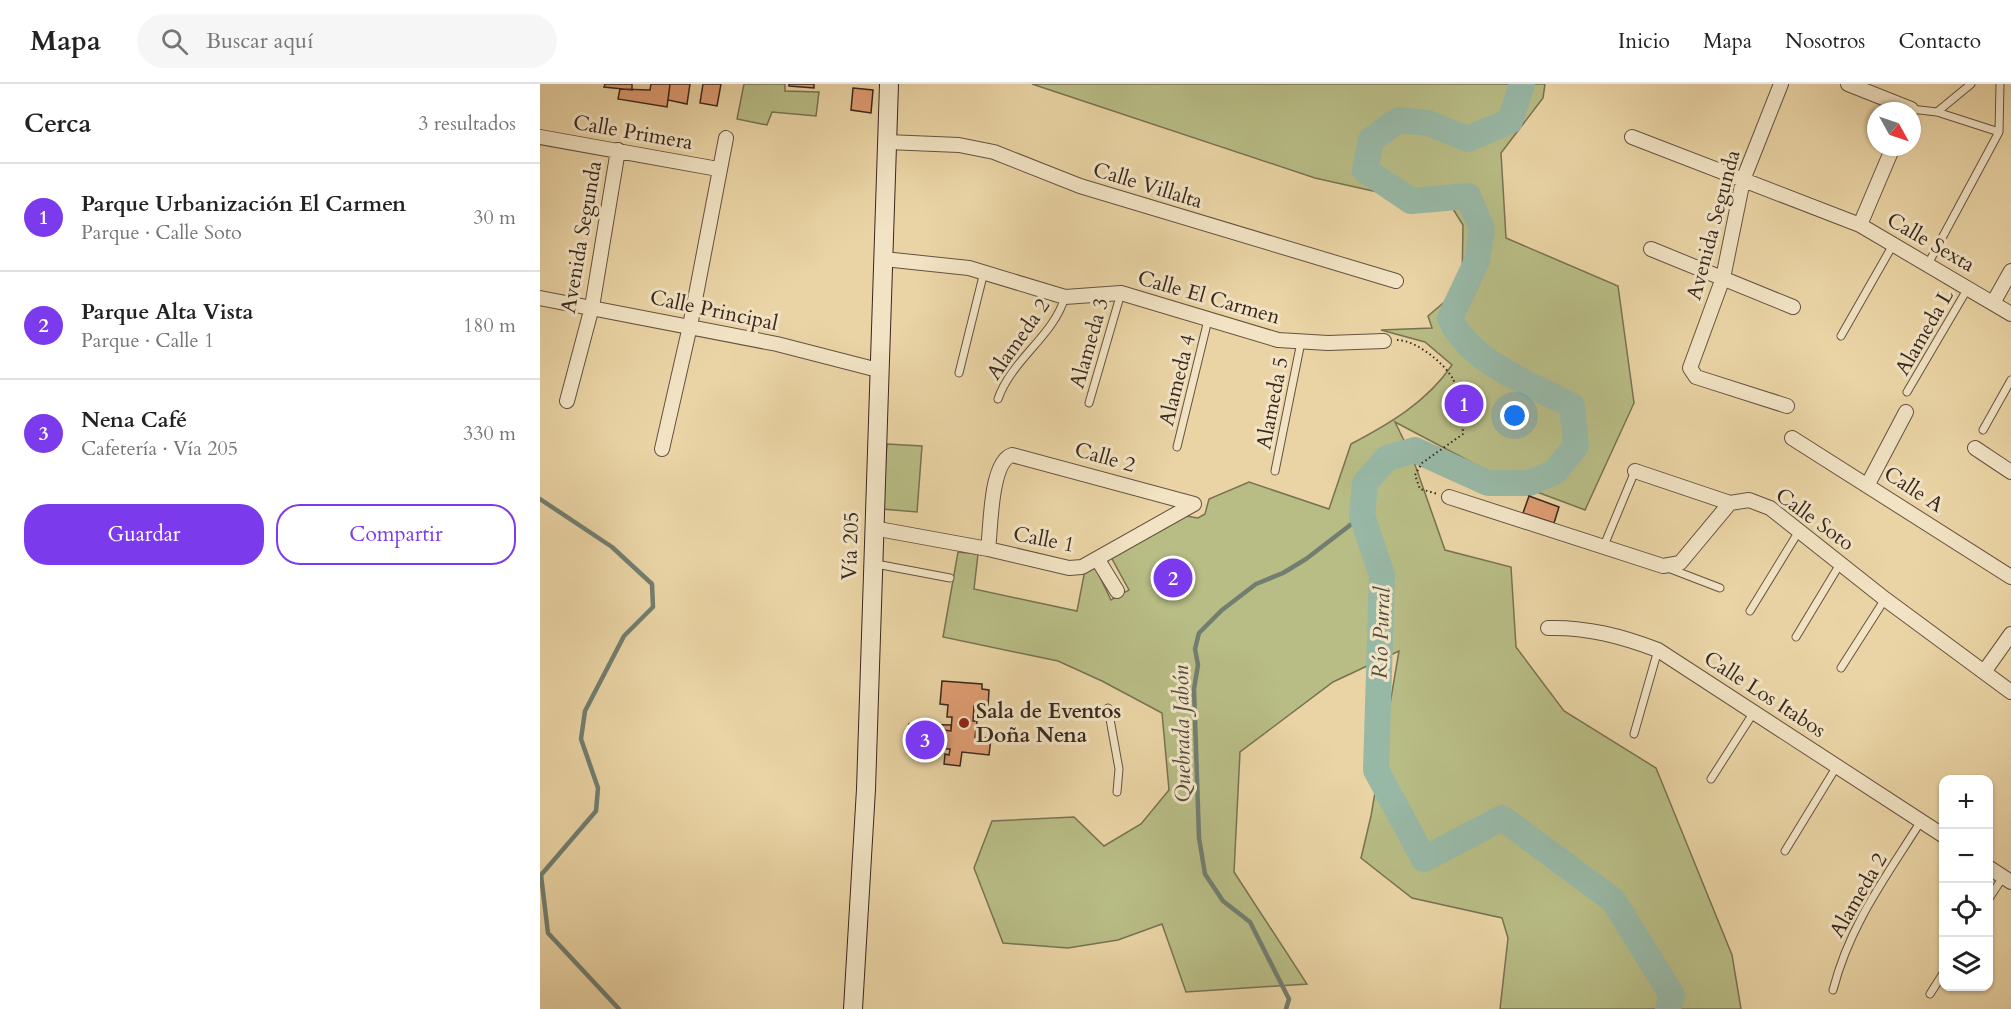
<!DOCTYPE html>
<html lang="es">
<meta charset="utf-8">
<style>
:root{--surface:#fff;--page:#f6f6f6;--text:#222;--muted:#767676;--line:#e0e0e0;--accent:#7c3aed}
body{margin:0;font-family:Cardo,serif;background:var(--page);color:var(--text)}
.controls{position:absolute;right:18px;bottom:18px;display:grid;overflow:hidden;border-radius:12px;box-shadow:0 2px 4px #0004}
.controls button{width:54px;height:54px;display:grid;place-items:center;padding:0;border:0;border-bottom:2px solid var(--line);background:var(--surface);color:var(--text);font:30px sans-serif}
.compass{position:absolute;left:1327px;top:18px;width:54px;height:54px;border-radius:50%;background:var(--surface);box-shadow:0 2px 4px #0004;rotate:130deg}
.you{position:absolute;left:975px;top:332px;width:21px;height:21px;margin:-15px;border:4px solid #fff;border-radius:50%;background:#1a73e8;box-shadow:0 0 0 9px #1a73e833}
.badge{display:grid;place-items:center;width:39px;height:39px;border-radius:50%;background:var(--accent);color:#fff;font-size:20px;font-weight:700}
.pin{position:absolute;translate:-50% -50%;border:3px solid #fff;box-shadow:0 2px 6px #0006}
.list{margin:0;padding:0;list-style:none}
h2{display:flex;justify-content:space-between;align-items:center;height:78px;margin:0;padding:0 24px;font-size:26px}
h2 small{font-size:20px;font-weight:400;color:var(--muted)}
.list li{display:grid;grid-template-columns:39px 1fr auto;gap:18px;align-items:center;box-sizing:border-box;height:108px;padding:0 24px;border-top:2px solid var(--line)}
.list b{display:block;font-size:22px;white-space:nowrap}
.list p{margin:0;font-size:20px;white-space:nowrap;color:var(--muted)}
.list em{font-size:20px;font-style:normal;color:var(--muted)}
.actions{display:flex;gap:12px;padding:18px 24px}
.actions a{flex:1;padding:14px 0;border:2px solid var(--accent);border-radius:24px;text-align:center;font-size:21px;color:var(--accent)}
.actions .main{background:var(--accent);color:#fff}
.icon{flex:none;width:33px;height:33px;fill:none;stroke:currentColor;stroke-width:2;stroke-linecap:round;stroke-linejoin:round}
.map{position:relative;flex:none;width:1471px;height:925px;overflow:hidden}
header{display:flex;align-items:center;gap:36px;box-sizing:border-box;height:84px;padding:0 30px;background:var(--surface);border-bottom:2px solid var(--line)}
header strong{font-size:28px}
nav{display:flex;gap:33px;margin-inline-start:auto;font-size:21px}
.search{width:420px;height:54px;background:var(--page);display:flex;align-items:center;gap:15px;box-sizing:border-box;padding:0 21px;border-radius:33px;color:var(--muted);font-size:22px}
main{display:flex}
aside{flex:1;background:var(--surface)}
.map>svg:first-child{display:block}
.green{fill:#b8bc85;stroke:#787252;stroke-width:1.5}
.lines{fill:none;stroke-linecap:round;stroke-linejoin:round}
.stream{stroke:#727e70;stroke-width:4.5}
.river{stroke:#98b8a6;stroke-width:26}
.building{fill:#df9c72;stroke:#39271e;stroke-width:1.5}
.service-casing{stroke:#655240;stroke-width:9}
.minor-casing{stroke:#655240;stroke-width:16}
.secondary-casing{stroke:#39271e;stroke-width:20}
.path{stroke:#39271e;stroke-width:2;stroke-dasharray:1.5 3;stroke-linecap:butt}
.service{stroke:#f1e3c4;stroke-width:7}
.minor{stroke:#f1e3c4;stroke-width:14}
.secondary{stroke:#f1e3c4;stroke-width:18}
.poi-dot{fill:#8f2418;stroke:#f1e3c4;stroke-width:2}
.labels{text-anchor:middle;stroke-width:6;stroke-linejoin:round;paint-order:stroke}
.street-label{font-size:21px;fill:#39271e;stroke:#f1e3c4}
.poi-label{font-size:21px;font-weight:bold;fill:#39271e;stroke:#f1e3c4;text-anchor:start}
.water-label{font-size:22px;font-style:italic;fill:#514b40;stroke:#f1e3c4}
</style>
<header>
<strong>Mapa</strong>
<div class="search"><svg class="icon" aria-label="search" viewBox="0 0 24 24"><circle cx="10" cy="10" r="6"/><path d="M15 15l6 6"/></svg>Buscar aquí</div>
<nav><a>Inicio</a><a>Mapa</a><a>Nosotros</a><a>Contacto</a></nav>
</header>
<main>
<aside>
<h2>Cerca<small>3 resultados</small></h2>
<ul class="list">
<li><span class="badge">1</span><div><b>Parque Urbanización El Carmen</b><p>Parque · Calle Soto</p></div><em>30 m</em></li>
<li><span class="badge">2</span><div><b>Parque Alta Vista</b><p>Parque · Calle 1</p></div><em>180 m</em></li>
<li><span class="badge">3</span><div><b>Nena Café</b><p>Cafetería · Vía 205</p></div><em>330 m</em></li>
</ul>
<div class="actions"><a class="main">Guardar</a><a>Compartir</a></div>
</aside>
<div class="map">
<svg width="1471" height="925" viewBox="0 0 1471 925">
<rect width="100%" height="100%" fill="#ead4a5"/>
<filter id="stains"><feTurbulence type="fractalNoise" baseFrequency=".00333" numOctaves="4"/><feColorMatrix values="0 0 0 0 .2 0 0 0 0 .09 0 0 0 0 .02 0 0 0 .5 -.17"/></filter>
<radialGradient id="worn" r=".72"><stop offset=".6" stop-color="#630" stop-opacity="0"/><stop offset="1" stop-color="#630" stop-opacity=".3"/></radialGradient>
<path class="green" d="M204 0H245V7L279 8 276 32 232 28 227 41 197 35Z
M492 0H1005L1003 14 961 69 966 154 1078 202 1094 319 1045 426 965 396 855 338 873 375 905 466 971 483 976 563 1024 627 1116 684 1192 871 1201 925H960L968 854 962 834 872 814 821 774 831 732 859 567 793 598 700 668 694 788 767 900 646 908 622 840 578 856 528 864 463 859 434 784 452 737 534 733 564 762 601 740 629 706 622 629 562 597 518 577 403 553 418 468 438 470 434 505 537 527 545 486 555 483 571 516 589 506 571 473 646 432 658 434 665 430 669 415 709 398 789 425 811 360C849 340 887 318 912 281L885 258 841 246 892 244 888 232 922 203 923 141 913 125 775 94Z
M347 360 382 362 377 428 342 425Z"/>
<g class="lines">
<path class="stream" d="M0 415 72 463 112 500 113 523 84 552 45 627 41 655 58 704 56 727 1 791 8 849 79 925
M746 925 749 915 710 838 683 817 665 790 659 754 654 605 658 581 655 565 659 549 682 526 716 500 743 489 766 475 822 432"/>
<path class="river" d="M982 0 970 37 928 55 888 39 858 36 831 56 825 86 871 117 928 112 942 145 937 177 910 234C929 278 991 300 1032 322L1036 362 1015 388 989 399H948L875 366 847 374 825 399 822 432 842 491 836 686 884 775 962 734 1073 816 1132 911 1128 925"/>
</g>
<path class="building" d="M65 0H92V6L64 3Z
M111 0H130L127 23 78 15 80 5 110 6Z
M130 0H150L147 20 128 16Z
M163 0H181L177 22 160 19Z
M249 0H274V4L249 2Z
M313 4 333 6 331 29 311 26Z
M989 412 1019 423 1014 439 983 429Z
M402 597 442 600V605L449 606 448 623 434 622 433 637H437L435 653 451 654 449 671 422 668 420 682 404 680 405 670 409 671 410 665H402L403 646 411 647 412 633H407L408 621 400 620Z
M369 640 411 641V647L403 646 399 671 368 667Z"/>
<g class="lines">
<defs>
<path id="service" d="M1371 25 1397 28 1459 48
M1397 28 1431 0
M1388 180 1459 48 1460 0
M1301 252 1354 159
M419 289 444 188
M1367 308 1428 204
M458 315C472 275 513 253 525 213
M549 319 581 209
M1443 346 1471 296
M637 363 668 236
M735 387 761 258
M1063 464 1095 387
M336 480 410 494
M1128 484 1180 504
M1210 527 1259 447
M1256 553 1300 480
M1301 584 1345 515
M568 624 579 685 577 708
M1094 650 1118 566
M1171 695 1214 628
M1245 767 1297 682
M1448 816 1463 793
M1293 906C1310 840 1346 793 1381 737
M1390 910 1404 888"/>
<path id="minor" d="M1241 0 1203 96 1183 194 1150 284 1156 293 1247 322
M1308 0 1371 25 1370 27
M0 53 178 85
M1092 53 1320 141 1471 230
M347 58 419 61 454 68 540 102 856 197
M1320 141 1353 63
M1111 165 1253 223
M344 175 429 184 525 213 581 209 738 256 788 259 844 257
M0 214 237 260 338 286
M1453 219 1471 187
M27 317 52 223 78 66
M1252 354 1471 493
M1435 364 1471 388
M122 365 150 242 186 54
M1095 387 1190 419
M1328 400 1366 328
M909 413 1123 482 1140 479 1190 419 1209 416 1230 424 1345 515 1471 608
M333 444 448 465 529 484 542 483 654 420
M448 465C451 444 450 378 472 371L654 420
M558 476 577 507
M1008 544C1047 543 1081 552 1118 566L1404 752
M1444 588 1471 550
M1448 783 1471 798"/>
<path id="secondary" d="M313 925 326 705 349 0"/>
</defs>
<use href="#service" class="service-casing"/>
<use href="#minor" class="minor-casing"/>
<use href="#secondary" class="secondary-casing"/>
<path class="path" d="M857 256C876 256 904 279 913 295 917 302 923 341 923 350L882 379 875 391 880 405 898 410"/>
<use href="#service" class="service"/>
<use href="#minor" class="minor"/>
<use href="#secondary" class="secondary"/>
</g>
<circle class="poi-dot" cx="424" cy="639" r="6"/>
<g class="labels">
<g class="street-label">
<text transform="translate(93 48) rotate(10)" y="7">Calle Primera</text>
<text transform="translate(608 101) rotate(17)" y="7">Calle Villalta</text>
<text transform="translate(1173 141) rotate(-75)" y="7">Avenida Segunda</text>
<text transform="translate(41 153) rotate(-80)" y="7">Avenida Segunda</text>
<text transform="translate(1391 158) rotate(30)" y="7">Calle Sexta</text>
<text transform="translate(669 213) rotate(16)" y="7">Calle El Carmen</text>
<text transform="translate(174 226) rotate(12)" y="7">Calle Principal</text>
<text transform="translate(1384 248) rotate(-60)" y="7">Alameda L</text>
<text transform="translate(478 255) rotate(-55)" y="7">Alameda 2</text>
<text transform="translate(549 259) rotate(-74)" y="7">Alameda 3</text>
<text transform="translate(637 296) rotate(-76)" y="7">Alameda 4</text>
<text transform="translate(732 319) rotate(-79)" y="7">Alameda 5</text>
<text transform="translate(565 373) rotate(16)" y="7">Calle 2</text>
<text transform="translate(1374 405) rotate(33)" y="7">Calle A</text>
<text transform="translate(1275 435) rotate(36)" y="7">Calle Soto</text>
<text transform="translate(504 455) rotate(11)" y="7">Calle 1</text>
<text transform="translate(310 462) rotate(-88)" y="7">Vía 205</text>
<text transform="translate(1225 610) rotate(33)" y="7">Calle Los Itabos</text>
<text transform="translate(1318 811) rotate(-60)" y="7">Alameda 2</text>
</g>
<g class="poi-label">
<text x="436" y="634">Sala de Eventos<tspan x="436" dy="24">Doña Nena</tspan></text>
</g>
<g class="water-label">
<text transform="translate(840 549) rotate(-88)" y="8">Río Purral</text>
<text transform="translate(641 650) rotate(-91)" y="8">Quebrada Jabón</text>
</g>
</g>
<rect width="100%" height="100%" filter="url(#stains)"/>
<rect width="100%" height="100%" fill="url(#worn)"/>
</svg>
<div class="controls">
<button>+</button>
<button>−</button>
<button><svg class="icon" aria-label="locate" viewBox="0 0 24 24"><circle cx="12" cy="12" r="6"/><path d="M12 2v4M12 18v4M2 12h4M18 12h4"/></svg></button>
<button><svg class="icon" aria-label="layers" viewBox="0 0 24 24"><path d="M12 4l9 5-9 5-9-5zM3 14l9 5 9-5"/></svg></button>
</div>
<svg class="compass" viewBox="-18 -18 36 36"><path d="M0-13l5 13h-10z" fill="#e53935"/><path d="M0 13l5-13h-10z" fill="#767676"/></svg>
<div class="you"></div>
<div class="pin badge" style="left:924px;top:320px">1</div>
<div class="pin badge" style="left:633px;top:494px">2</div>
<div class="pin badge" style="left:385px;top:656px">3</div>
</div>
</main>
